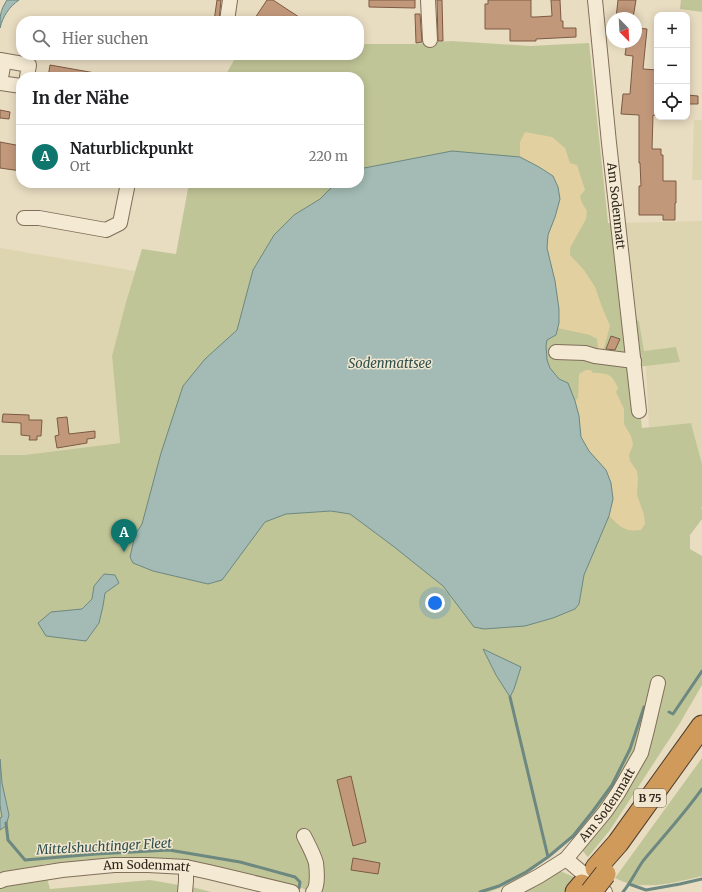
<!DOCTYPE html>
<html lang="de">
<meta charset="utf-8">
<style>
:root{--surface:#fff;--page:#f6f6f6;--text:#202124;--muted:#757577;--line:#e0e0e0;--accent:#0f766e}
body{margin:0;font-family:Merriweather,serif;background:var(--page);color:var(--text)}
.controls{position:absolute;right:12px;top:12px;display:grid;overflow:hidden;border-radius:8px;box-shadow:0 2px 10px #0003}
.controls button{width:36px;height:36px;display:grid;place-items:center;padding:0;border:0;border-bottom:1px solid var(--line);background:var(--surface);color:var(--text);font:20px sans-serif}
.compass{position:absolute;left:606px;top:12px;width:36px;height:36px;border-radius:50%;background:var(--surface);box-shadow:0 2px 10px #0003;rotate:156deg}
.you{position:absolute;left:435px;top:603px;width:14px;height:14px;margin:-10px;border:3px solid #fff;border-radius:50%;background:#1a73e8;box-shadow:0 0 0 6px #1a73e833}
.badge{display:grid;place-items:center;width:26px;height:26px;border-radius:50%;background:var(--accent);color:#fff;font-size:13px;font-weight:700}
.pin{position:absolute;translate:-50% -33px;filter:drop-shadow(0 1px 2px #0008)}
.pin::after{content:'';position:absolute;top:21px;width:14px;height:12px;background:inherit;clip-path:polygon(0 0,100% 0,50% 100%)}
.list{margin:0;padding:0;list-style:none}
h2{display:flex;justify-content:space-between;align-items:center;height:52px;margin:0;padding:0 16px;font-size:17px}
h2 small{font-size:13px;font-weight:400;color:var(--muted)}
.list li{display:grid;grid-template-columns:26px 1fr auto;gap:12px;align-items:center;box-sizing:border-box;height:64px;padding:0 16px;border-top:1px solid var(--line)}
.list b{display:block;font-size:15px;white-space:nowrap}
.list p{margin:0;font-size:13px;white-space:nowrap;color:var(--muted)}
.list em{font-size:13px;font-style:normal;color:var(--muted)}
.icon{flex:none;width:22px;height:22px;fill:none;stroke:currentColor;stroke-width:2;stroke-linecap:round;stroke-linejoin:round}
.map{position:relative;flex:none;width:702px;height:892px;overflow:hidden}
.search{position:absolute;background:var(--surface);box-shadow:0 2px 10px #0003;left:16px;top:16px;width:348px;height:44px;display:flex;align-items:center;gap:10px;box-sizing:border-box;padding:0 14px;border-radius:16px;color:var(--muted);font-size:15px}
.panel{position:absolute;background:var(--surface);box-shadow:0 2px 10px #0003;left:16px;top:72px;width:348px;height:116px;border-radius:16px}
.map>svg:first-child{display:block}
.farmland{fill:#ddd5b0}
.green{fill:#c0c597}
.sand{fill:#e2d0a1}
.water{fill:#a3bbb4;stroke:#6c8881}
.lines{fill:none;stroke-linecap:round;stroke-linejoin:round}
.stream{stroke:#6c8881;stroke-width:3}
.building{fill:#c2987b;stroke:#7c5a43}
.minor-casing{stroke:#806e5b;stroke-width:16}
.highway-casing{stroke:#4e3d2f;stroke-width:23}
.minor{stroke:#f4ead3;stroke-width:14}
.highway{stroke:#d09b5a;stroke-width:21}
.highway-bridge-casing{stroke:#4e3d2f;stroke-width:23;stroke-linecap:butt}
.highway-bridge{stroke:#d09b5a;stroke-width:21}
.labels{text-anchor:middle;stroke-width:3;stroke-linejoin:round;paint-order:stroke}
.shield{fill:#f1e7d0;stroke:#6b6153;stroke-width:1}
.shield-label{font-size:11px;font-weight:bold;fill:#31271d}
.street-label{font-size:12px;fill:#31271d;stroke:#f1e7d0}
.water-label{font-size:13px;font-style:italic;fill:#2e4f4d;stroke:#f1e7d0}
</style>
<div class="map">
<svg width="702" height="892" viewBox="0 0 702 892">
<rect width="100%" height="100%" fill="#e8dcc1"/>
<path class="farmland" d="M694 120H702V180H692Z
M702 221V464L691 423 649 427 646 366 680 362 676 348 644 351 639 321 633 318 623 223Z
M0 248 135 271 126 302 112 356 120 443 24 455H0Z"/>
<path class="green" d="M681 0H702V12L680 9Z
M451 41 530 46 589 43 608 223H623L633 318 639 321 644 351 676 347 680 362 638 367V395L642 428 691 423 702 464V507L701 508 702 509V519L690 535V549L702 556V685L680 723 610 830 588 857 571 838C544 862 524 880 489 892H316L243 873 79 862 43 864 50 889 150 880 196 888 211 892H0V455H24L120 443 112 356 126 302 142 249 176 254 189 183H359V77H208V74L225 76 237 55H359V44H414Z
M702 758V876C674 883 641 892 615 878Z
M560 871 574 877 577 881 566 892H520Z"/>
<path class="sand" d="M525 132 552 137 565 148 570 163 577 165 585 190 580 196 582 203 587 211 586 219 570 248V255L584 270 595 287 602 307 610 326 602 355 596 353 598 348 597 339 590 335 558 328 559 323 555 281 547 248 548 235 555 217 560 199 520 157V142Z
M586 370H591L593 373C608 373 612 374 618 388L616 392 624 409V424L631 436 633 445 629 455 630 461 637 471 638 479 637 495 644 515 645 524 641 530C624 532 621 527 609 516L613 499 606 470 589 451 581 437 579 416 575 401 578 398 579 374Z"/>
<path class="water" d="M7 0H19C9 7 3 16 0 28 0 15 0 11 7 0Z
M452 151 520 157 539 167 553 176 558 187 560 199 555 217 548 235 547 248 555 281 559 309V323L556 335 547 340 546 346 547 360 550 368 559 379 568 383 575 401 579 416 581 437 589 451 606 470 611 483 613 499 609 516 584 575 579 604 575 609 553 618 525 626 484 629 474 627 443 586 393 546 350 514 331 511 286 514 265 522 222 580 208 584 153 571 133 563 130 557 135 535 142 524 161 453 183 386 205 359 237 330 253 270 274 235 294 215 320 199 336 183H359V169Z
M104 574 115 575 119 583 105 593 103 606 99 623 86 641 46 636 38 623 51 612 82 609 92 599 94 586Z
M483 649 521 667 514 689 510 697 496 675Z
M0 759 2 783 9 815 6 826 0 830V818L2 817 0 805Z"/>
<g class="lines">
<path class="stream" d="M510 697 548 857
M669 712 673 714 702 671
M6 823 8 840 25 860 96 854 169 850 240 862 295 877 300 882 299 888
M629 884 646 890 680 884 702 879
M480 892 499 886 526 872 548 857 573 836 593 811 612 785 630 749 644 707 646 706
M623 892C631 882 636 871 643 861 663 837 684 814 702 789"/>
</g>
<path class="building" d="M217 0H221L219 21H214Z
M267 0H273L305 21H253Z
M369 0H415V8L369 7Z
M437 0H442L443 41H438Z
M488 0H531V17H536L552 16 551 0H560L561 21H563V28H576V37L536 39V41H510V29H485V4H488Z
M618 0H636L633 18H616Z
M415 14H420L422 42 416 43Z
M636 28 647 29 643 69 657 70V116L653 115 652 149H661V155H663V181H676V203H675V220H663V215H639V186H641L640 163H639V115L621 114 623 94H630L633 56 625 55 627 42H636Z
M50 65 95 73 94 77H48Z
M687 95 698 96V104H687Z
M0 110 10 112 9 119 0 118Z
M0 142 21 146V171L0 168Z
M611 336 620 339 615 350 606 349Z
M3 414 29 415V420H42L41 436H37V440H29L30 436 21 435V423L2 422Z
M67 417 69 434 95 431V438L87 439V443L57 448 55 436 59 435 57 418Z
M351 776 366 842 353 846 337 780Z
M353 858 380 863 378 874 351 870Z"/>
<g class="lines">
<defs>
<g id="minor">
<path d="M428 0 430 40"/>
<path id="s1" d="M595 0 609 143 639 411"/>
<path d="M227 21 230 0"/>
<path d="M0 60 29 65 27 77"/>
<path d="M4 61 0 83 21 86"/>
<path d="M24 218H39L106 230 120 223 128 183"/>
<path d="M556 352 585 353 595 356 634 361"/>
<path d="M304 836C308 844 314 855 316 863 317 871 318 887 313 892"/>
<path d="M566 859 605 892"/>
<path id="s2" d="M0 881 5 879 62 870 114 865H148L186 867 209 872 292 892"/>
<path d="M185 892 186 881V867"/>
<path id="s3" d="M509 892 539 876 566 859 605 812 618 793 641 753 647 730 658 683"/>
</g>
<path id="highway" d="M596 868 618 843 702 726
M576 892 582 885"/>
</defs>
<use href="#minor" class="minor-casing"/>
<use href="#highway" class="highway-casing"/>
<use href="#minor" class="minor"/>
<use href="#highway" class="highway"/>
<defs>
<path id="highway-bridge" d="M591 892 605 874"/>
</defs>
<use href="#highway-bridge" class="highway-bridge-casing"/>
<use href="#highway-bridge" class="highway-bridge"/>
</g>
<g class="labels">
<rect class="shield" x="634" y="789" width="32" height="18" rx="3"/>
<g class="shield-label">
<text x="650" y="802">B 75</text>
</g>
<g class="street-label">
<text dy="4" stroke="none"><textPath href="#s1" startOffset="207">Am Sodenmatt</textPath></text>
<text dy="4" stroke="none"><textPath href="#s3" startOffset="134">Am Sodenmatt</textPath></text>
<text dy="4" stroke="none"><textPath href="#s2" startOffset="148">Am Sodenmatt</textPath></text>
</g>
<g class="water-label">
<text x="390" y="368">Sodenmattsee</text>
<text transform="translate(104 846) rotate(-3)" y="5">Mittelshuchtinger Fleet</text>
</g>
</g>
</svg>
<div class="controls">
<button>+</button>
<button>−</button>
<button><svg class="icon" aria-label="locate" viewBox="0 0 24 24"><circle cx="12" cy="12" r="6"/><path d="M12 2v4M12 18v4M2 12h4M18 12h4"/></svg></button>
</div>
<svg class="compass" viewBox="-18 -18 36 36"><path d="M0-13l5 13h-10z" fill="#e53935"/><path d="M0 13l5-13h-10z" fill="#757577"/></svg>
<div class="you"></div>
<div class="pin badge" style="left:124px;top:552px">A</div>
<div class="search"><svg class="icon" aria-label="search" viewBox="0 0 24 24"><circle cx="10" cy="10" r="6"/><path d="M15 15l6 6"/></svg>Hier suchen</div>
<section class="panel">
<h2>In der Nähe<small></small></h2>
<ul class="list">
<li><span class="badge">A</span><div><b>Naturblickpunkt</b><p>Ort</p></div><em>220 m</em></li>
</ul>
</section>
</div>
